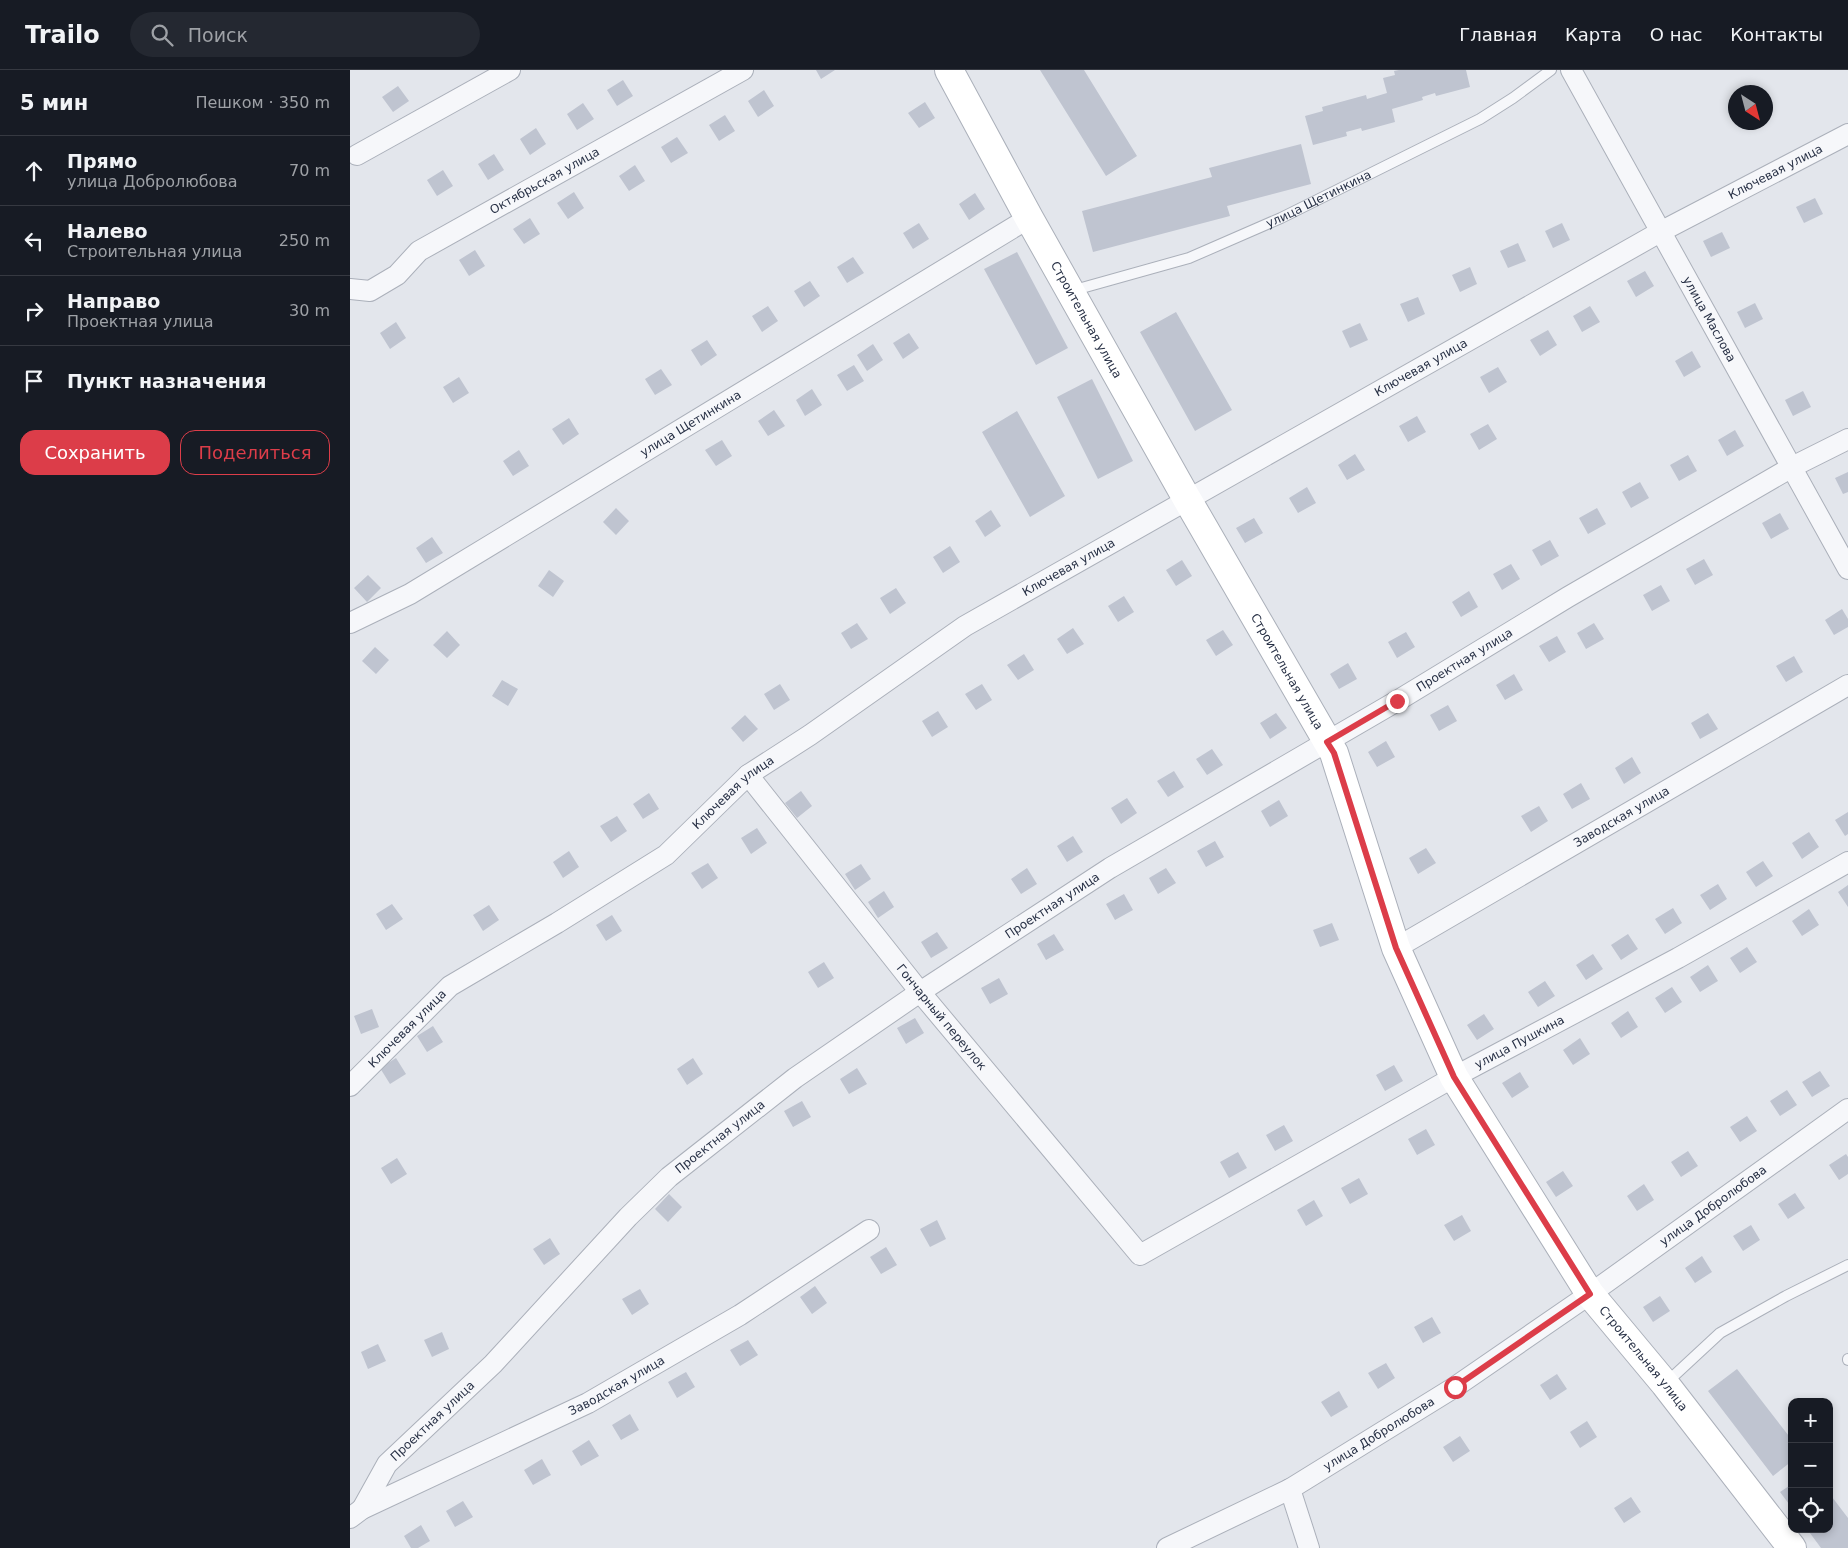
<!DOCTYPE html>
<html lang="ru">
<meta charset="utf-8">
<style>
:root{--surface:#171b24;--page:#242831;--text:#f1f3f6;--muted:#9ea1a6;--line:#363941;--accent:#dc3d49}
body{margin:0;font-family:"DejaVu Sans",sans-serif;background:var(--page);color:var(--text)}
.controls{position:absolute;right:15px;bottom:15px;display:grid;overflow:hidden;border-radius:10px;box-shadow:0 2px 8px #0003}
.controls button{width:45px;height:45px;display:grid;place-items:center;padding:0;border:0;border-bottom:1px solid var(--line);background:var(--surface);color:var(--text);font:25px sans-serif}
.compass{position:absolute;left:1378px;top:15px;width:45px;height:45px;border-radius:50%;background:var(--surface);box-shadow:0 2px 8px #0003;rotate:144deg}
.stop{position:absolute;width:15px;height:15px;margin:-11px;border:4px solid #dc3d49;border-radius:50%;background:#fff}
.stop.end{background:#dc3d49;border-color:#fff;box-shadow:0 1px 5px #0008}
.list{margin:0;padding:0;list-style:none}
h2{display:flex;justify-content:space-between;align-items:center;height:65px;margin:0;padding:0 20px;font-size:21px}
h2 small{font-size:16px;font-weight:400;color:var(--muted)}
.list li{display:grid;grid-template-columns:32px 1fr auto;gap:15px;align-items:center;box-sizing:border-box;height:70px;padding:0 20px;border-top:1px solid var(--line)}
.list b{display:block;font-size:19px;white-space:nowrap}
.list p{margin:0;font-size:16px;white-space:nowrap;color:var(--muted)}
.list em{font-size:16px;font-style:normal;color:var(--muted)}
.actions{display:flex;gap:10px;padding:15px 20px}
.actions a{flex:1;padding:11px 0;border:1px solid var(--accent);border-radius:15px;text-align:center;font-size:18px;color:var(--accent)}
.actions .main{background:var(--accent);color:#fff}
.icon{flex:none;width:28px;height:28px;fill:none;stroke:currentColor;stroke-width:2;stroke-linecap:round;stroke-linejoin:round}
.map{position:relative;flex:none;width:1498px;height:1478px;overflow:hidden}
header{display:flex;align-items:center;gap:30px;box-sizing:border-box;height:70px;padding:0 25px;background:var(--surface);border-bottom:1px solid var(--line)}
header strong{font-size:24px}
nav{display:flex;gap:28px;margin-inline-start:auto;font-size:18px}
.search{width:350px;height:45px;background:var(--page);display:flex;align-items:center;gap:12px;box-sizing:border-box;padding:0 18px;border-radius:28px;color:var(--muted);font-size:19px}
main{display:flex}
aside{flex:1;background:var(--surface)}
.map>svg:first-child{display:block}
.building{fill:#bfc4d0}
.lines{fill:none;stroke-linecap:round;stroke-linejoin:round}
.lane-casing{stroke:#abb0ba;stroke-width:12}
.street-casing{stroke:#abb0ba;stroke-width:22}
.secondary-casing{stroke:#abb0ba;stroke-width:30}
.lane{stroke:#f6f7fa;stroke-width:10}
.street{stroke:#f6f7fa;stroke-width:20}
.secondary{stroke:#fff;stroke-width:28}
.route{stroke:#dc3d49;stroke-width:6}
.labels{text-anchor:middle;stroke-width:4;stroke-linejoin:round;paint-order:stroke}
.street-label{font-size:12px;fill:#283146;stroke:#f3f5f9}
</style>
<header>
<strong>Trailo</strong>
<div class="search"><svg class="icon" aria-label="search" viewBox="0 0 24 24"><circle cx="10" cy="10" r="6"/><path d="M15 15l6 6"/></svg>Поиск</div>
<nav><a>Главная</a><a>Карта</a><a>О нас</a><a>Контакты</a></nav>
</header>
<main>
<aside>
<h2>5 мин<small>Пешком · 350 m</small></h2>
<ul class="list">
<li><svg class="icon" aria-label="ahead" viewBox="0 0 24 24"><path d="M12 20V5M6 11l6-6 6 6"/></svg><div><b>Прямо</b><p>улица Добролюбова</p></div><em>70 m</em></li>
<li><svg class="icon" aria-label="left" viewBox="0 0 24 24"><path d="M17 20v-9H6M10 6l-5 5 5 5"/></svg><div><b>Налево</b><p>Строительная улица</p></div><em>250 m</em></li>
<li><svg class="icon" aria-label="right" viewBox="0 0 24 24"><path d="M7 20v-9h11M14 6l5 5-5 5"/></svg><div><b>Направо</b><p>Проектная улица</p></div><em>30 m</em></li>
<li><svg class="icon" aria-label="arrive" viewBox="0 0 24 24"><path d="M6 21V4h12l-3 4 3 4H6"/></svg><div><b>Пункт назначения</b></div></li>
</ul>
<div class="actions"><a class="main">Сохранить</a><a>Поделиться</a></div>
</aside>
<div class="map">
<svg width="1498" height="1478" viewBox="0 0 1498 1478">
<rect width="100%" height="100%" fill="#e3e6ec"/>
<path class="building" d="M466 0H485L471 9Z
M690 0H734L787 86 756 106Z
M1049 0H1116L1120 17 1086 26 1085 23 1072 27 1073 30 1042 39 1045 52 1012 61 1011 58 996 62 997 66 963 75 955 46 973 41 972 37 1016 25 1017 29 1037 23 1033 8 1045 5 1044 1Z
M273 10 283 26 267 36 257 20Z
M48 16 59 31 43 42 32 27Z
M414 20 424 36 408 47 398 31Z
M575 32 585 48 569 58 558 43Z
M233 33 244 49 227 60 217 44Z
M375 45 385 61 369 71 359 55Z
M186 58 196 74 180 85 170 69Z
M327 67 338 83 321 93 311 77Z
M951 74 961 114 877 136 880 146 743 182 732 141 862 107 859 98Z
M144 84 154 100 138 110 128 94Z
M285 95 295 111 279 121 269 106Z
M93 100 103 116 87 126 77 110Z
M224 122 234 138 218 149 207 133Z
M625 123 635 139 619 150 609 134Z
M1465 128 1473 144 1454 153 1446 137Z
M180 148 190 164 174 174 163 159Z
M569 153 579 169 563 179 553 163Z
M1212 153 1220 170 1203 178 1195 161Z
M1372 162 1380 178 1361 187 1353 171Z
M1168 173 1176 191 1158 198 1150 181Z
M125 180 135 196 119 206 109 190Z
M667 182 718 278 686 295 634 199Z
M503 187 514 203 497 213 487 197Z
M1120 197 1127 214 1110 222 1102 205Z
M1295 201 1304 216 1286 227 1277 211Z
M460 211 470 226 454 237 444 221Z
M1068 227 1075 244 1058 252 1050 234Z
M1405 233 1413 249 1395 258 1387 242Z
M418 236 428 251 412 262 402 246Z
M1240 236 1250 252 1232 262 1223 246Z
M826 242 882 340 845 361 790 262Z
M46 252 56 268 40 279 30 263Z
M1010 253 1018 270 1000 278 992 261Z
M1198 260 1207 275 1190 286 1180 270Z
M559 263 569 278 553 289 543 273Z
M357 270 367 285 351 296 341 280Z
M523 274 533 290 517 301 507 285Z
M1342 281 1351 297 1334 307 1325 291Z
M504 295 514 311 497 321 487 305Z
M1148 297 1157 312 1139 323 1130 307Z
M311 299 322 315 305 325 295 309Z
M109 307 119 323 103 333 93 317Z
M742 309 783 391 748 409 707 327Z
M462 319 472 335 455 346 446 330Z
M1453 321 1461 337 1443 346 1435 330Z
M424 340 435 356 418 366 408 351Z
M667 341 715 426 680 447 632 362Z
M1067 346 1076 362 1058 372 1049 356Z
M219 348 229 364 213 375 202 359Z
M1138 354 1147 369 1129 380 1120 364Z
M1385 360 1394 376 1377 386 1368 370Z
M372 370 382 386 366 396 355 380Z
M169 380 179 396 163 406 153 391Z
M1005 384 1015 400 997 410 988 395Z
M1338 385 1347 401 1329 411 1320 395Z
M1498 402V422L1493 424 1485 408Z
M1290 412 1299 428 1281 438 1272 422Z
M957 417 966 433 948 443 939 428Z
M266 438 279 451 266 465 253 452Z
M1247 438 1256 454 1238 464 1229 448Z
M641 440 651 456 635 467 625 451Z
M1430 443 1439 459 1421 469 1412 453Z
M904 448 913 463 895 473 886 458Z
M82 467 93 483 76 493 66 478Z
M1200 470 1209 486 1191 496 1182 480Z
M600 476 610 492 593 503 583 487Z
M1354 489 1363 505 1345 515 1336 499Z
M832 490 842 506 826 516 816 500Z
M1161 494 1170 509 1152 520 1143 504Z
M199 500 214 511 203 527 188 516Z
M18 505 31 518 17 532 4 518Z
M1311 515 1320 531 1302 541 1293 525Z
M546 518 556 533 540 544 530 528Z
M1119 521 1128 537 1111 547 1102 532Z
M774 526 784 542 768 552 758 536Z
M1492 539 1498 549V557L1484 565 1475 550Z
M507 553 518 569 501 579 491 563Z
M1244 553 1254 569 1236 579 1227 563Z
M723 558 734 574 717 584 707 569Z
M873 560 883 575 866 586 856 570Z
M97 561 110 575 97 588 83 575Z
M1056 562 1065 577 1047 588 1038 572Z
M1207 566 1216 582 1199 592 1189 576Z
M25 577 39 590 26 604 12 591Z
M674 584 684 600 668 610 657 595Z
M1444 586 1453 602 1436 612 1426 596Z
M998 593 1007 609 989 619 980 604Z
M1164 604 1173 620 1155 630 1146 615Z
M152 610 168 619 158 636 142 626Z
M430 614 440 630 424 640 414 624Z
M632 614 642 630 626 640 615 624Z
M1098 635 1107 651 1089 661 1080 645Z
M588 641 598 657 582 667 572 651Z
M926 643 937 658 920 669 910 653Z
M1358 643 1368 659 1350 669 1341 653Z
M395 645 408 659 393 672 381 658Z
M1036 671 1045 687 1027 697 1018 682Z
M862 679 873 695 857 705 846 689Z
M1282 687 1291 703 1274 714 1265 698Z
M824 701 834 717 818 727 807 711Z
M1231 713 1240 729 1222 739 1213 724Z
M451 721 462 736 447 748 435 733Z
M299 723 309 739 293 749 283 734Z
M777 728 787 743 771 754 761 738Z
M929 730 938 746 920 757 911 741Z
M1189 736 1198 751 1181 762 1171 746Z
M1498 742V764L1495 766 1485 750Z
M267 746 277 761 261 772 250 756Z
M407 758 417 773 401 784 391 768Z
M1459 762 1469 777 1452 789 1442 773Z
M723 766 733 782 717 792 707 776Z
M865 771 874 787 856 797 847 781Z
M1076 778 1086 793 1068 804 1059 788Z
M219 781 229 797 213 808 203 792Z
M1413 791 1423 806 1406 817 1396 802Z
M358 793 368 808 352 819 341 803Z
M511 794 521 809 505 820 495 804Z
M677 798 687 814 671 824 661 809Z
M816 798 826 813 808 824 799 808Z
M1368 814 1377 829 1360 840 1350 825Z
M1498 815V837L1488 822Z
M534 821 544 837 528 848 518 832Z
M774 824 783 840 765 850 756 834Z
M42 834 53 849 36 860 26 844Z
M139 835 149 850 133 861 123 845Z
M1323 838 1332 853 1315 864 1305 849Z
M1459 839 1469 855 1452 866 1442 851Z
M262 845 272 861 256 871 246 855Z
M982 853 989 870 970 877 963 860Z
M587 862 598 878 581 888 571 872Z
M704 864 714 880 696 890 687 874Z
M1278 864 1288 879 1271 890 1261 875Z
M1397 877 1407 892 1390 903 1380 888Z
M1243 884 1253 899 1236 910 1226 895Z
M474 892 484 908 468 918 458 902Z
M1358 895 1368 911 1350 922 1340 907Z
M649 908 658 924 640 934 631 918Z
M1195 911 1205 926 1188 937 1178 922Z
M1322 917 1332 932 1315 943 1305 928Z
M22 939 29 957 11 964 4 946Z
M1278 941 1288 957 1271 968 1261 953Z
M1134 944 1144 959 1127 970 1117 955Z
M565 948 574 963 556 974 547 958Z
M83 956 93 972 77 982 67 966Z
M1230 968 1240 984 1223 995 1213 980Z
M46 988 56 1004 40 1014 30 998Z
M343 988 353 1004 337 1015 327 999Z
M1044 995 1053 1011 1035 1021 1026 1005Z
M507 998 517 1014 499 1024 490 1009Z
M1470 1001 1480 1016 1462 1027 1452 1012Z
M1170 1002 1179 1017 1162 1028 1152 1013Z
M1437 1020 1447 1035 1430 1046 1420 1031Z
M452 1031 461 1047 443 1057 434 1041Z
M1397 1046 1407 1061 1390 1072 1380 1057Z
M934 1055 943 1071 925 1081 916 1065Z
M1076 1059 1085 1075 1067 1085 1058 1069Z
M1338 1081 1348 1096 1331 1107 1321 1092Z
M888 1082 897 1098 879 1108 870 1092Z
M1496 1084 1498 1087V1104L1489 1110 1479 1095Z
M47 1088 57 1104 41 1114 31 1098Z
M1213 1101 1223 1116 1206 1127 1196 1112Z
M1009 1108 1018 1124 1000 1134 991 1118Z
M1294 1114 1304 1130 1287 1141 1277 1126Z
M1445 1123 1455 1138 1438 1149 1428 1134Z
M319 1124 332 1137 318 1152 305 1139Z
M964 1130 973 1146 956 1156 947 1140Z
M1112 1145 1121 1161 1104 1171 1094 1155Z
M587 1150 596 1169 580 1177 570 1159Z
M1401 1155 1410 1170 1393 1181 1383 1166Z
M200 1168 210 1184 194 1195 183 1179Z
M536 1177 547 1195 531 1204 520 1187Z
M1352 1186 1362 1202 1345 1213 1335 1198Z
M465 1216 477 1233 462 1244 450 1227Z
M290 1219 299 1234 282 1245 272 1229Z
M1310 1226 1320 1241 1303 1252 1293 1237Z
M1082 1247 1091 1263 1073 1273 1064 1257Z
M92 1262 99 1279 82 1287 74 1270Z
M398 1270 408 1285 390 1296 380 1280Z
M28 1274 36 1291 18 1299 11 1282Z
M1036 1293 1045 1308 1028 1319 1018 1303Z
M1387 1299 1442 1370V1391L1423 1406 1358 1321Z
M336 1302 345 1317 327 1328 318 1312Z
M1207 1304 1217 1319 1200 1330 1190 1315Z
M989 1321 998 1337 981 1347 971 1332Z
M280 1344 289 1360 271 1370 262 1355Z
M1237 1351 1247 1367 1230 1378 1220 1362Z
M1110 1366 1120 1381 1103 1392 1093 1377Z
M239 1370 249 1386 231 1396 222 1381Z
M192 1389 201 1405 183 1415 174 1400Z
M1442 1414V1438L1430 1422Z
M1479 1423 1498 1448V1478H1471L1457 1459H1479Z
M1281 1427 1291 1442 1274 1453 1264 1438Z
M113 1431 123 1447 105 1457 96 1441Z
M71 1455 80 1471 68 1478H61L54 1466Z"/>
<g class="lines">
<defs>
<g id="lane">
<path id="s1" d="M721 221 839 188 931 148 1130 49 1163 28 1201 0"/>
<path d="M1498 1289V1290"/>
<path d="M1315 1314 1370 1263 1436 1226 1498 1195"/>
</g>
<g id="street">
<path id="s2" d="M1221 0 1498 499"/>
<path d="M7 85 160 0"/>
<path id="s3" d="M0 219 20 221 47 205 69 181 393 0"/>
<path id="s4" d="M0 553 60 524 679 148"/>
<path id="s5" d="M398 705 570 922 790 1185 1104 1007 1328 888 1498 792"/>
<path id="s6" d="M1046 878 1498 615"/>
<path id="s7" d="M0 1016 100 916 207 853 316 785 398 705 460 665 615 556 1310 162 1498 64"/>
<path d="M940 1419 959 1478"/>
<path id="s8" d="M12 1439 37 1394 143 1294 278 1147 319 1107 445 1008 570 922 760 798 1047 631 1218 527 1442 397 1498 369"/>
<path id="s9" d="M0 1448 12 1439 238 1333 390 1245 519 1160"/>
<path id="s10" d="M817 1478 940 1419 1105 1317 1240 1224 1498 1039"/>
</g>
<g id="secondary">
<path id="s11" d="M599 0 679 148 837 429 984 683 1046 878 1104 1007 1240 1224 1315 1314 1442 1478"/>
</g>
</defs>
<use href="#lane" class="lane-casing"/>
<use href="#street" class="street-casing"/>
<use href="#secondary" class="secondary-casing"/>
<use href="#lane" class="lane"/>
<use href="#street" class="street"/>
<use href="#secondary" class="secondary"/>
</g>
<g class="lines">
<path class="route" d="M1047 631 977 672 984 683 1046 878 1104 1007 1240 1224 1105 1317"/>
</g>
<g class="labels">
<g class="street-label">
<text dy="4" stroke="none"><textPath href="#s7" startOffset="1701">Ключевая улица</textPath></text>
<text dy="4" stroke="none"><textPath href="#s3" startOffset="228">Октябрьская улица</textPath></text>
<text dy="4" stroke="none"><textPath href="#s1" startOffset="265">улица Щетинкина</textPath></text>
<text dy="4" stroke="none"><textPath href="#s11" startOffset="285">Строительная улица</textPath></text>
<text dy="4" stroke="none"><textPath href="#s2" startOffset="285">улица Маслова</textPath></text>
<text dy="4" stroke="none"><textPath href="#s7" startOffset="1296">Ключевая улица</textPath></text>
<text dy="4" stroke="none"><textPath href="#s4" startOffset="395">улица Щетинкина</textPath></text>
<text dy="4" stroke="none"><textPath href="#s7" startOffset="891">Ключевая улица</textPath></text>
<text dy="4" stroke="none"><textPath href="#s8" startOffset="1404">Проектная улица</textPath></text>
<text dy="4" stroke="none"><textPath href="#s11" startOffset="690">Строительная улица</textPath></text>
<text dy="4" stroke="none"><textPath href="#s7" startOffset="486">Ключевая улица</textPath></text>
<text dy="4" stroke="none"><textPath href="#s6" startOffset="261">Заводская улица</textPath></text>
<text dy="4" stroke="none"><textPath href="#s8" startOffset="924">Проектная улица</textPath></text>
<text dy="4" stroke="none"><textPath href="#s5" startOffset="310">Гончарный переулок</textPath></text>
<text dy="4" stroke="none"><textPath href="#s7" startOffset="81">Ключевая улица</textPath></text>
<text dy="4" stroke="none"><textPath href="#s5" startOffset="1055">улица Пушкина</textPath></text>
<text dy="4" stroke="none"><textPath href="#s8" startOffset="519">Проектная улица</textPath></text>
<text dy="4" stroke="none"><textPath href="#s10" startOffset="646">улица Добролюбова</textPath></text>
<text dy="4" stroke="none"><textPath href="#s11" startOffset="1470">Строительная улица</textPath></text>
<text dy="4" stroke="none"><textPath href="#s9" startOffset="298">Заводская улица</textPath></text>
<text dy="4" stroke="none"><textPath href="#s8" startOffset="114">Проектная улица</textPath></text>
<text dy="4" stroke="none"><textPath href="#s10" startOffset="241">улица Добролюбова</textPath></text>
</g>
</g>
</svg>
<div class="controls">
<button>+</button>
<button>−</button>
<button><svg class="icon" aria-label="locate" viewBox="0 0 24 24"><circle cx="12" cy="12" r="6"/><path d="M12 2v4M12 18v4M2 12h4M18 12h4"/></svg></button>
</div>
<svg class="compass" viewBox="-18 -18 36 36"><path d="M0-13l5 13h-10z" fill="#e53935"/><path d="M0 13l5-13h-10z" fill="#9ea1a6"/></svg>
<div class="stop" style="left:1105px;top:1317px"></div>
<div class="stop end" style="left:1047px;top:631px"></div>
</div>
</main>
